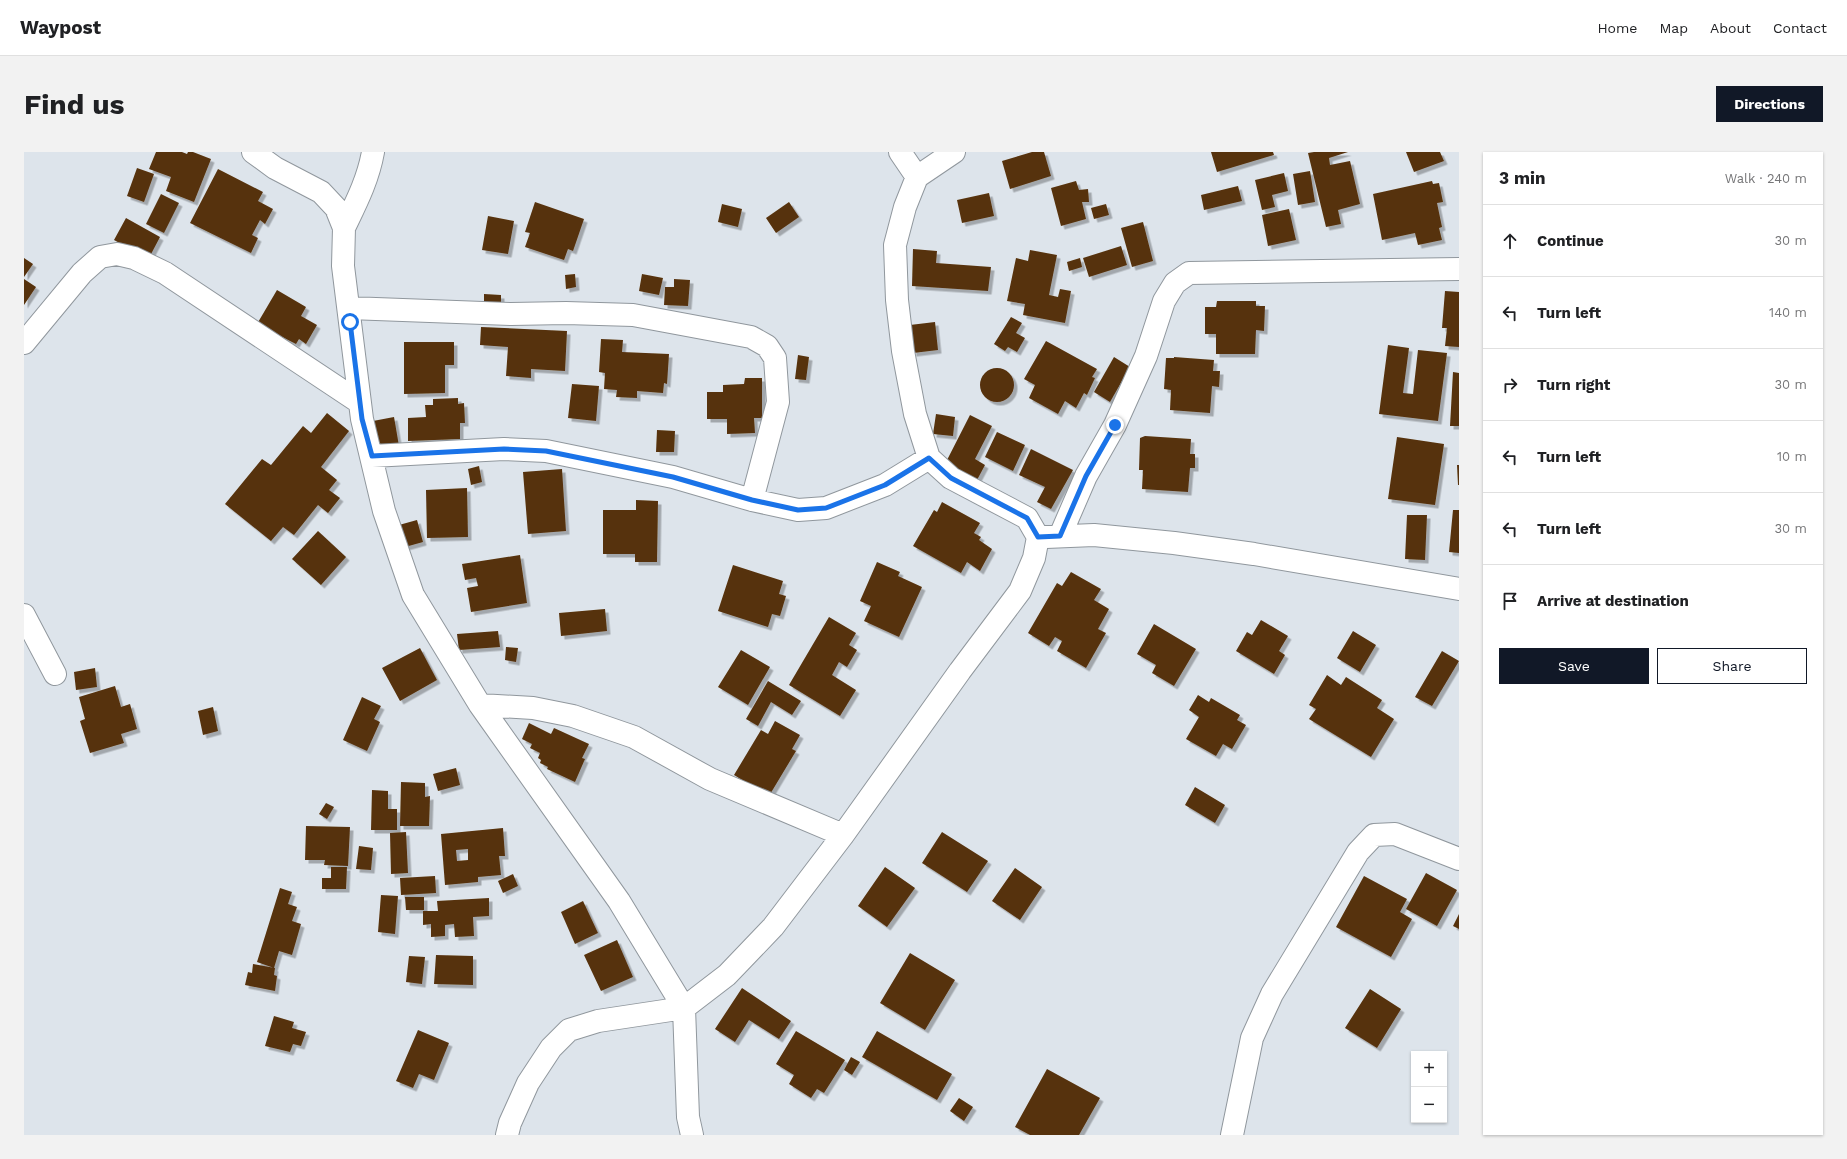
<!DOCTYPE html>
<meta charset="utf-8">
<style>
:root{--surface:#fff;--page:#f2f2f2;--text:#202124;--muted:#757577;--line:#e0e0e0;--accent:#111827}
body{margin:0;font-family:"Work Sans",sans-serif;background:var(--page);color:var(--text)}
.controls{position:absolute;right:12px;bottom:12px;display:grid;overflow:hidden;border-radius:0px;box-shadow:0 1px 3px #0004}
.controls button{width:36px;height:36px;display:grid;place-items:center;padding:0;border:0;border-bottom:1px solid var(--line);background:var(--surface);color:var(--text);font:20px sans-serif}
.stop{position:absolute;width:12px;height:12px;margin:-9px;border:3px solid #1a73e8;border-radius:50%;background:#fff}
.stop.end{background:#1a73e8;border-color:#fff;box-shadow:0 1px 4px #0008}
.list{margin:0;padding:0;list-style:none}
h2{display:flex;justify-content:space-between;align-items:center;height:52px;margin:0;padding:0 16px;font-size:17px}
h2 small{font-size:13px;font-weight:400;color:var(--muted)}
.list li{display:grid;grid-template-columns:26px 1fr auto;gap:12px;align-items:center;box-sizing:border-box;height:72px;padding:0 16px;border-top:1px solid var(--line)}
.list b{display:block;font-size:15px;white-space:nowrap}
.list em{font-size:13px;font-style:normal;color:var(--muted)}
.actions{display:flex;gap:8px;padding:12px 16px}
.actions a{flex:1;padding:9px 0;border:1px solid var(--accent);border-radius:0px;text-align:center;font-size:14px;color:var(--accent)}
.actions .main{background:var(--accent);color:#fff}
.icon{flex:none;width:22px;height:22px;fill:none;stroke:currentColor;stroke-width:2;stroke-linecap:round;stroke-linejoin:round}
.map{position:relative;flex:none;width:1435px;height:983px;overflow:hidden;border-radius:0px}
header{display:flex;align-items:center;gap:24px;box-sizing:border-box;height:56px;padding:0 20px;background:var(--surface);border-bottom:1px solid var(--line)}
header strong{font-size:19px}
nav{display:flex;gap:22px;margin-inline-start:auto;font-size:14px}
.intro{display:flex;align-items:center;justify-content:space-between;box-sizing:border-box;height:96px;padding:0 24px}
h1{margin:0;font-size:28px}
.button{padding:10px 18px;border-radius:0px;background:var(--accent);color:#fff;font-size:14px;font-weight:700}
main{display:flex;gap:24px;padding:0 24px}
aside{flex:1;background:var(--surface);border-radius:0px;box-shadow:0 1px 3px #0004}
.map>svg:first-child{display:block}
.building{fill:#56310a;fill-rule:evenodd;filter:url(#shadow)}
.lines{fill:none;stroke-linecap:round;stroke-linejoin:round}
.street-casing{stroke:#90979d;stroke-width:24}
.street{stroke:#fff;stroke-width:22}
.route{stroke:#1a73e8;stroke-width:5}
</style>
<header>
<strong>Waypost</strong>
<nav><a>Home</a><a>Map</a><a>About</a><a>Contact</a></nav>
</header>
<div class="intro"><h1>Find us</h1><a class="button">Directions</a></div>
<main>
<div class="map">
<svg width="1435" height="983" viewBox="0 0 1435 983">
<defs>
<filter id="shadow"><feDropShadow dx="3.5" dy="3.5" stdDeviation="0" flood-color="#0004"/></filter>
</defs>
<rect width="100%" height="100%" fill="#dde4eb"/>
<path class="building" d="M132 0H158L163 2 164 0H169L187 7 170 50 142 39 147 25 125 17Z
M1008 0H1020L1027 24 986 37 978 9Z
M1187 0H1249L1250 3 1193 20Z
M1290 0H1324L1305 6 1306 13 1326 9 1336 52 1314 58 1317 72 1302 75 1284 1Z
M1382 0H1416L1420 9 1390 20Z
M113 16 130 22 120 50 103 44Z
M194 17 239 40 234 49 249 57 241 72 236 68 228 83 234 86 227 101 166 71Z
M1286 19 1291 50 1274 53 1269 22Z
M1260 21 1264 39 1248 43 1251 55 1238 58 1231 28Z
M1052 29 1055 38 1064 37 1065 50H1058L1062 67 1037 74 1027 36Z
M1408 29 1409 32 1415 31 1419 50 1413 51 1418 75 1415 76 1418 88 1394 93 1391 81 1358 88 1349 42Z
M1214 34 1218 49 1180 58 1177 43Z
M965 41 970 64 938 71 933 48Z
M137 42 155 51 140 81 122 72Z
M511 50 560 67 549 99 544 97 540 108 501 95 506 81 501 80Z
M765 50 775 65 752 81 742 66Z
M698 52 718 57 714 75 694 70Z
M1082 52 1085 63 1070 67 1067 56Z
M1265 57 1272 88 1244 94 1238 63Z
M464 64 490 69 484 102 458 98Z
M102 66 136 85 126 104 114 101 90 88Z
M1119 70 1129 109 1108 115 1097 76Z
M1097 94 1103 113 1065 125 1059 106Z
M889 97 913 99 912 111 967 115 964 139 888 134Z
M1006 98 1033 103 1025 143 1034 145 1036 137 1047 139 1041 171 999 163 1001 152 983 149 992 106 1004 109Z
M0 106 9 112 0 125Z
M1056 106 1058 115 1045 119 1043 110Z
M551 122 552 135 542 137 541 123Z
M618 122 639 126 635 143 615 139Z
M0 127 12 135 0 153Z
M650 127 666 128 664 154 640 153 641 135H650Z
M253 138 282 155 277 164 293 173 282 192 275 187 272 192 233 172Z
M1421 139 1435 140V195L1421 194 1423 176H1418Z
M460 142 477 143V156L460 155Z
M1193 149H1232V154H1241L1240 179 1232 178 1231 202H1192V182H1181V155H1192Z
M987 165 998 171 992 181 1001 186 993 200 984 195 981 199 970 192Z
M911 170 914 198 889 201 886 173Z
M457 175 543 179 541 219 507 217V226L482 224 484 195 456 193Z
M577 187 599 188 598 200 645 202 643 232 640 231 639 241 613 239V246L592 245 593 238 580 237 581 221 575 220Z
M1022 189 1073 217 1068 225 1071 226 1063 243 1060 241 1052 256 1041 249 1034 262 1005 246 1011 233 1000 227Z
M380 190H430V213H421V241L380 242Z
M1364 193 1385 196 1379 241 1389 242 1394 198 1423 201 1414 269 1355 262Z
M774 203 785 205 782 228 771 227Z
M1090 205 1106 215 1086 250 1070 240Z
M1150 205 1190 208 1189 219H1196L1195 235 1188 234 1186 261 1146 258 1147 238 1140 237 1142 206H1150Z
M956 233a17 17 0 1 1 34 0a17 17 0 1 1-34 0Z
M1429 220 1435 221V274H1426Z
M721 226H738V266H730L731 281 703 282V267H683V240H699V233L720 232Z
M548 232 575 234 572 269 544 266Z
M434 246V252L440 251 441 271H436V287L384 289V266L402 265 401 253H409V247Z
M303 261 325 279 297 315 313 328 305 338 316 346 304 361 294 353 270 383 259 375 247 389 201 352 238 307 247 313 279 274 287 281Z
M912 262 931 265 929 284 909 282Z
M946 263 968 274 951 307 961 313 953 328 921 312Z
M370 265 375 294 355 298 349 269Z
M633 278 651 279 650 300H632Z
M973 280 1001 293 989 319 961 305Z
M1121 284 1167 287 1166 302H1171V316H1166L1164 340 1118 337 1119 318H1115L1116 286Z
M1373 285 1420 292 1411 353 1364 347Z
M1007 297 1049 318 1027 357 1013 350 1021 335 995 323Z
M1433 313H1435V333H1434Z
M455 314 458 330 447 333 444 317Z
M538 317 542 379 504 382 499 320Z
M443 336 444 385 403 386 402 338Z
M612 348 634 349 633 410H611V402H579V358H612Z
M918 350 956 371 950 381 957 385 955 388 968 397 956 419 943 410 937 421 889 394 910 358 913 360Z
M1429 358H1435V401L1425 400Z
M1383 363H1403L1401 408 1381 407Z
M393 368 399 390 381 395 375 373Z
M294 379 322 405 297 433 268 407Z
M496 403 503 451 447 460 443 436 454 434 452 426 441 428 438 412Z
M853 410 876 420 874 424 898 435 875 485 840 469 847 454 836 449Z
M709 413 759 429 755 442 762 444 756 464 748 462 744 475 694 459Z
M1047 420 1077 437 1070 448 1085 457 1074 477 1082 481 1062 516 1033 499 1038 489 1031 485 1025 494 1004 481 1033 431 1038 434Z
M581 457 583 479 537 484 535 461Z
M805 465 832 481 825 493 833 498 823 515 815 510 808 523 832 538 816 564 765 533Z
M1237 468 1264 484 1255 499 1261 503 1250 522 1212 499 1223 480 1228 483Z
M1130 472 1172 497 1150 534 1128 521 1132 513 1113 502Z
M474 479 476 495 435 498 433 482Z
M1329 479 1352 493 1336 520 1313 506Z
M482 495 494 496 492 510 481 508Z
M396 496 413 528 376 549 358 516Z
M717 498 746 515 724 553 694 535Z
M1418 499 1435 509 1408 554 1391 545Z
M71 516 73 535 52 538 50 520Z
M1303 523 1317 533 1322 525 1358 548 1353 556 1370 567 1347 605 1285 567 1292 557 1285 553Z
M744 529 777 549 768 563 747 550 734 574 722 567Z
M91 534 97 555 106 552 113 577 97 582 100 591 66 601 56 569 61 567 55 545Z
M1174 543 1185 550 1187 546 1216 563 1213 568 1222 573 1208 597 1199 592 1192 604 1162 587 1175 565 1165 558Z
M338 545 357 554 350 567 356 570 343 599 319 588Z
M189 555 194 579 179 583 174 559Z
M751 569 776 583 768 597 772 599 745 644 710 623 737 578 744 582Z
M505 571 527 582 530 576 565 592 558 606 561 607 551 630 523 617 524 615 516 611 517 608 514 606 516 601 506 596 508 592 498 587Z
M432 616 436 633 414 639 409 622Z
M377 630 401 631V645L406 644 405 674H376Z
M1171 635 1201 653 1191 671 1161 653Z
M348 638 364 639V657H373V678H347Z
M302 651 310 655 303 667 295 662Z
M282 674 326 675 324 714 300 713 301 708H281Z
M479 676 481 704H475L477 723 454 725V730L421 733 417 682ZM444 697V708L433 709 432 698Z
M382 680 384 721 367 722 366 681Z
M918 680 964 709 943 740 898 711Z
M335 694 349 696 347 718 332 717Z
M307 715H323L322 737H298V726H307Z
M861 715 891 736 863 775 834 754Z
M991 716 1018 735 996 768 968 749Z
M1402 721 1433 738 1413 774 1382 757Z
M489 722 494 734 479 741 474 729Z
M411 724 412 741 377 743 376 726Z
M1340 724 1383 747 1376 760 1388 767 1367 805 1312 775Z
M256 736 268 740 264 752 273 755 268 769 277 772 268 803 255 799 250 816 233 810Z
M357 743 374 744 371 782 354 780Z
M381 745H400V758H382Z
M465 746V764L449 765 450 784 431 785 430 772 421 773V784L407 785V772L399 773V759H414L413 749Z
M559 749 574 781 551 792 537 760Z
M1435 762V777L1429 774Z
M593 788 609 825 577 839 560 803Z
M886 801 931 828 901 878 856 851Z
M412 803 449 804V833L410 832Z
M385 804 401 805 398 832 382 830Z
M229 812 251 816 250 823 253 824 251 839 221 833 224 820 228 821Z
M718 836 767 869 755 887 725 868 711 890 691 877Z
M1346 837 1377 857 1353 896 1321 876Z
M250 864 270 870 268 876 282 880 277 894 269 892 266 900 241 894Z
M394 878 425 891 410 928 395 922 389 936 372 929Z
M772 879 821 908 800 941 793 937 787 946 765 932 770 923 752 912Z
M853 879 928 922 913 948 838 905Z
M827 905 836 910 828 923 820 918Z
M1023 917 1076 946 1055 983H1006L991 975Z
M935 946 949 955 940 969 926 959Z"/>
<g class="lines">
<defs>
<path id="street" d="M229 0 251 16 297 40 312 56 320 76 319 114 338 267 360 359 389 443 456 553 595 749 660 856 664 965 668 983
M876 0 893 25
M320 76C332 51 344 28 349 0
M325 156 487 162 542 161 609 163 727 185 743 194 751 206 754 250 728 348
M0 191 58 121 76 105 93 102 110 106 141 121 335 250
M348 304 480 297 522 299 649 325 728 348 774 358 802 356 861 333 905 306
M1036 384 1062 324 1091 273 1122 204 1140 149 1151 131 1165 121 1435 117
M1022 385 1070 383 1150 391 1230 402 1435 437
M0 463 31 522
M456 553 509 556 549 564 610 585 686 627 819 683
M483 983 486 971 504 931 527 896 545 878 574 869 660 856 703 823 749 775 819 683 936 519 996 439 1010 406 1014 385 1003 366 927 326 905 306 891 262 879 199 873 148 871 93 881 55 893 25 930 0
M1208 983 1228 886 1248 842 1334 700 1350 683 1371 682 1435 707"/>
</defs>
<use href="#street" class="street-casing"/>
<use href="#street" class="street"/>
</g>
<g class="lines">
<path class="route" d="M326 170 338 267 348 304 480 297 522 299 649 325 728 348 774 358 802 356 861 333 905 306 927 326 1003 366 1014 385 1036 384 1062 324 1091 273"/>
</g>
</svg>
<div class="controls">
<button>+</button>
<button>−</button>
</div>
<div class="stop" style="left:326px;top:170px"></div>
<div class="stop end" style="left:1091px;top:273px"></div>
</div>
<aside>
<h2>3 min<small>Walk · 240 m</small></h2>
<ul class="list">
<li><svg class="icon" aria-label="ahead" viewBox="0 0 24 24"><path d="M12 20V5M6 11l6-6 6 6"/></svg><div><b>Continue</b></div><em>30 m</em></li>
<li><svg class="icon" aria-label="left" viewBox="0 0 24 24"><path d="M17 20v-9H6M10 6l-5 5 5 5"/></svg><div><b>Turn left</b></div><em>140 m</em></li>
<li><svg class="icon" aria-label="right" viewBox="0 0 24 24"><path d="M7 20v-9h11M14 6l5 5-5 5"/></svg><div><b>Turn right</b></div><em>30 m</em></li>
<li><svg class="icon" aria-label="left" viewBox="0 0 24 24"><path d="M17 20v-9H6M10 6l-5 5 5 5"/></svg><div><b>Turn left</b></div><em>10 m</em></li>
<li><svg class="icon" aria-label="left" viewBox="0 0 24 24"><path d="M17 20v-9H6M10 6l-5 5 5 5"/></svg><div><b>Turn left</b></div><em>30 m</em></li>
<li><svg class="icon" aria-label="arrive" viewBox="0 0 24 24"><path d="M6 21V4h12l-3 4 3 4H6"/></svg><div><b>Arrive at destination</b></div></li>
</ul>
<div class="actions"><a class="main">Save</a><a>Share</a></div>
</aside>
</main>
